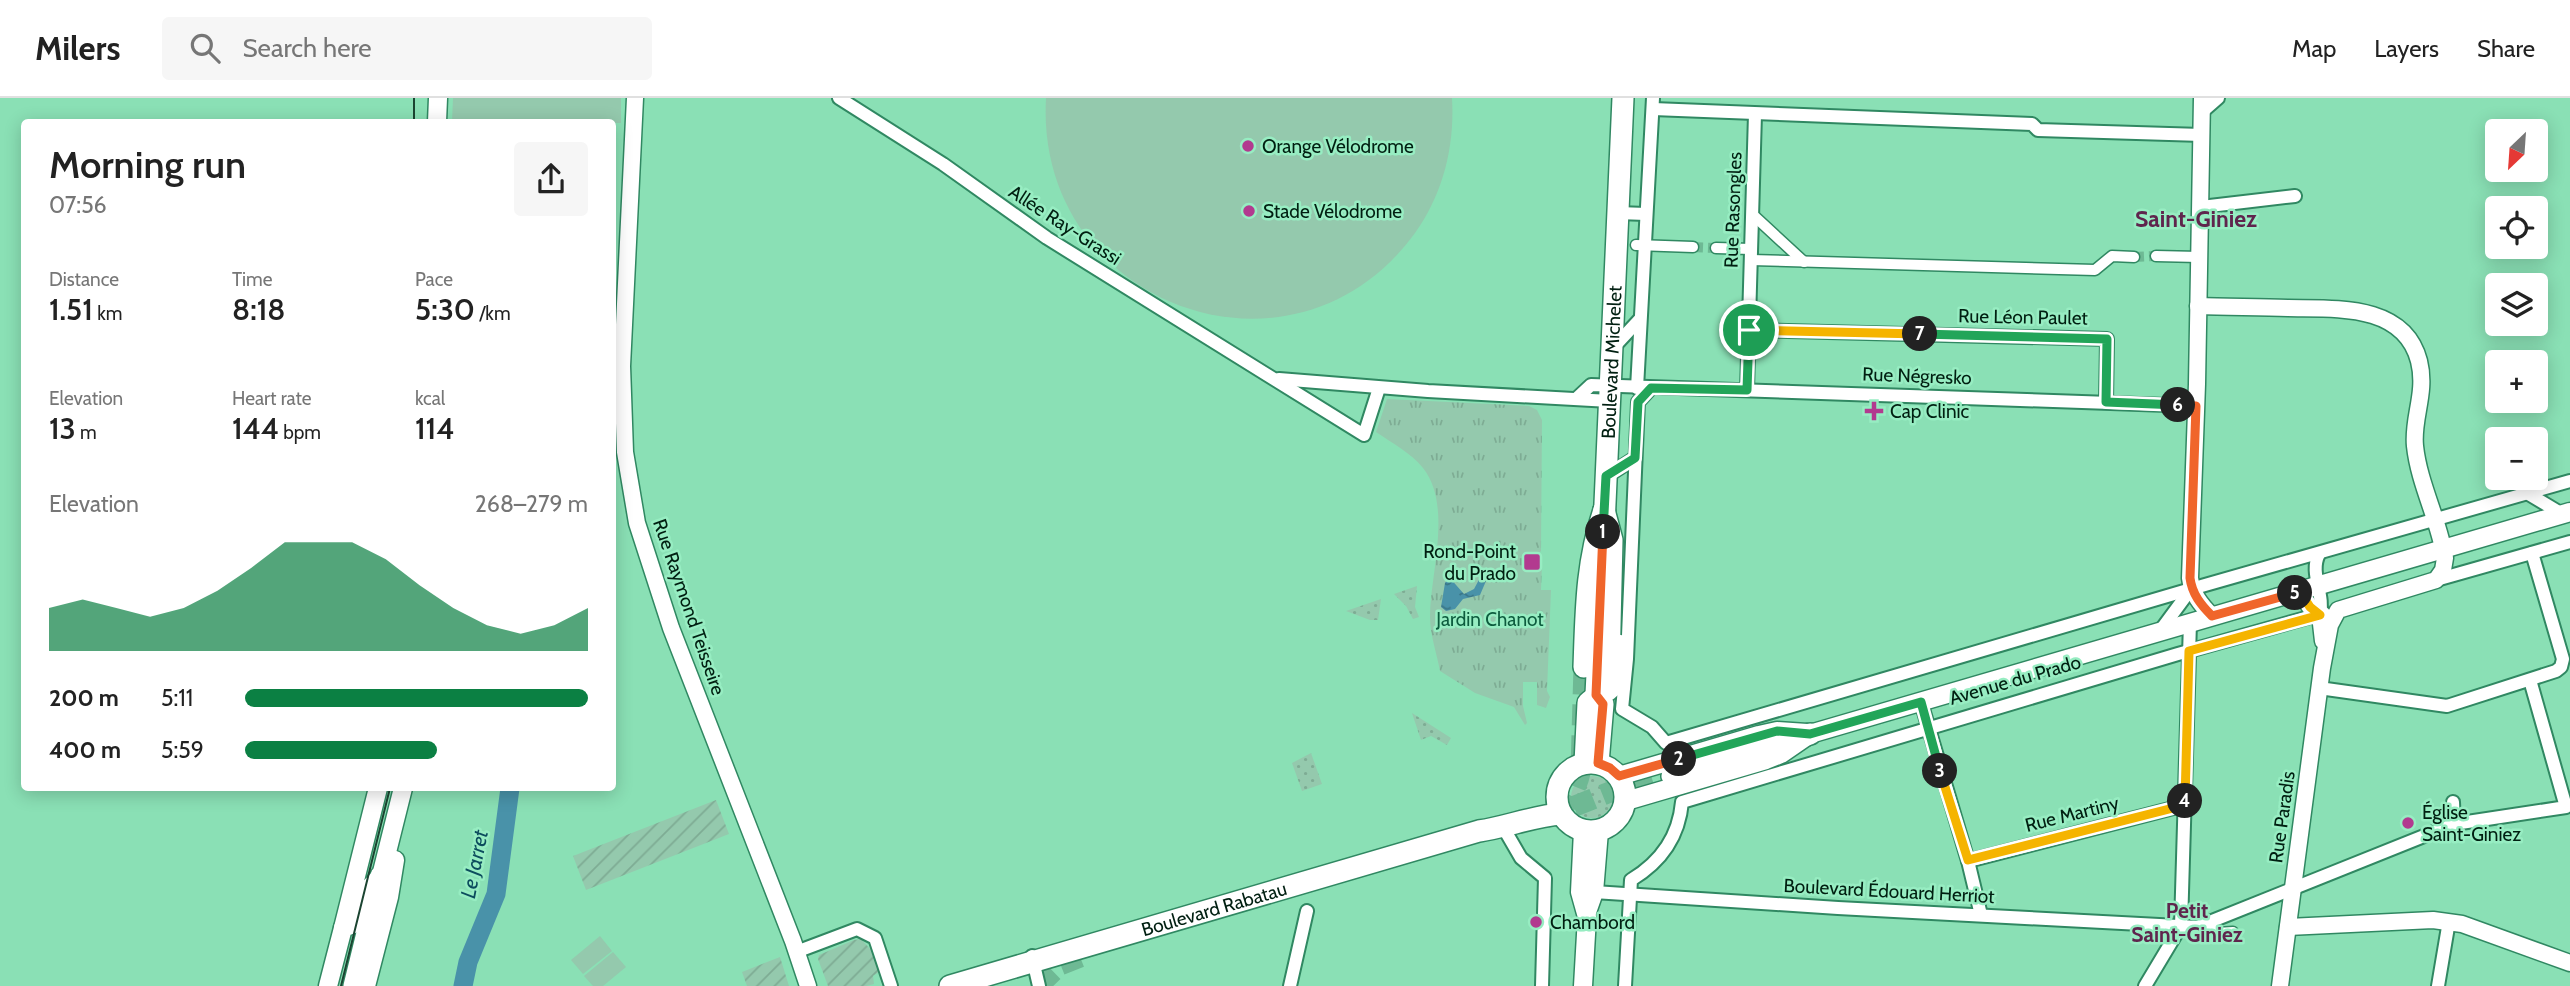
<!DOCTYPE html>
<meta charset="utf-8">
<style>
body{margin:0;font-family:Cabin,sans-serif;background:#f6f6f6;color:#222;height:100vh;display:flex;flex-direction:column;font-size:26px;white-space:nowrap}
*{box-sizing:border-box;margin:0}
p{font-size:23px;color:#767676}
.icon{flex:none;width:38px;height:38px;fill:none;stroke:currentColor;stroke-width:2;stroke-linecap:round;stroke-linejoin:round}
.map{position:relative;flex:1;overflow:hidden}
.drawer{position:absolute;left:21px;top:21px;width:595px;height:672px;display:flex;flex-direction:column;background:#fff;border-radius:7px;box-shadow:0 4px 18px #0003}
.drawer>*{flex:none}
.needle{width:46px;rotate:205deg}
.buttons{position:absolute;left:2485px;top:21px;display:grid;gap:14px}
.buttons a{display:grid;place-items:center;width:63px;height:63px;border-radius:7px;background:#fff;box-shadow:0 4px 18px #0003;font-size:35px}
.pin{position:absolute;display:grid;place-items:center;width:60px;height:60px;color:#fff;margin:-30px;border:4px solid #fff;border-radius:50%;box-shadow:0 2px 7px #0007}
.km{position:absolute;width:35px;height:35px;margin:-18px;border-radius:50%;background:#222;color:#fff;font-size:19px;line-height:35px;text-align:center}
.round{display:grid;place-items:center;flex:none;width:74px;height:74px;border-radius:7px;background:#f6f6f6}
.overview{display:flex;align-items:center;justify-content:space-between;height:119px;padding:0 28px}
h1{font-size:38px;font-weight:600;line-height:52px}
.metrics{display:grid;grid-template-columns:repeat(3,1fr);gap:10px;height:119px;padding:7px 28px}
.metrics div{display:grid;align-content:center}
.metrics b{font-size:30px;font-weight:600}
.metrics small{font-size:19px;font-weight:400}
.metrics p{font-size:19px}
.chart{height:196px;padding:14px 28px}
.chart p{display:flex;justify-content:space-between}
.chart svg{width:100%;height:126px;margin-top:7px;fill:#0b8043;opacity:.7}
ul{padding:0 28px;list-style:none;font-size:23px}
li{display:grid;grid-template-columns:112px 84px 1fr;align-items:center;height:52px}
li i{height:18px;border-radius:9px;background:#0b8043}
header{display:flex;align-items:center;gap:42px;box-sizing:border-box;height:98px;padding:0 35px;background:#fff;border-bottom:2px solid #e0e0e0}
header strong{font-size:33px}
nav{display:flex;gap:38px;margin-inline-start:auto;font-size:24px}
.search{width:490px;height:63px;background:#f6f6f6;display:flex;align-items:center;gap:18px;box-sizing:border-box;padding:0 24px;border-radius:7px;color:#767676;font-size:26px}
.map>svg:first-child{display:block}
.grass{fill:url(#grass-dots)}
.park{fill:url(#park-tufts)}
.garden{fill:url(#garden-furrows)}
.pitch{fill:#94c9ad}
.water{fill:url(#water-ripples)}
.lines{fill:none;stroke-linecap:round;stroke-linejoin:round}
.river{stroke:#4992a9;stroke-width:19}
.pedestrian-tunnel{stroke:#6eb994;stroke-width:10;stroke-dasharray:10 5;stroke-linecap:butt}
.trunk-tunnel{stroke:#6eb994;stroke-width:21;stroke-dasharray:21 10;stroke-linecap:butt}
.pedestrian-casing{stroke:#308862;stroke-width:13}
.minor-casing{stroke:#308862;stroke-width:16}
.tertiary-casing{stroke:#308862;stroke-width:19}
.secondary-casing{stroke:#308862;stroke-width:21}
.primary-casing{stroke:#308862;stroke-width:24}
.trunk-casing{stroke:#308862;stroke-width:24}
.pedestrian{stroke:#fff;stroke-width:10}
.minor{stroke:#fff;stroke-width:12}
.tertiary{stroke:#fff;stroke-width:16}
.secondary{stroke:#fff;stroke-width:18}
.primary{stroke:#fff;stroke-width:21}
.trunk{stroke:#fff;stroke-width:21}
.tram{stroke:#1b4431;stroke-width:2}
.split-1-casing{stroke:#fff;stroke-width:14}
.split-2-casing{stroke:#fff;stroke-width:14}
.split-3-casing{stroke:#fff;stroke-width:14}
.split-4-casing{stroke:#fff;stroke-width:14}
.split-5-casing{stroke:#fff;stroke-width:14}
.split-6-casing{stroke:#fff;stroke-width:14}
.split-7-casing{stroke:#fff;stroke-width:14}
.split-8-casing{stroke:#fff;stroke-width:14}
.split-1{stroke:#22a559;stroke-width:9}
.split-2{stroke:#f0652b;stroke-width:9}
.split-3{stroke:#22a559;stroke-width:9}
.split-4{stroke:#f5b400;stroke-width:9}
.split-5{stroke:#f5b400;stroke-width:9}
.split-6{stroke:#f0652b;stroke-width:9}
.split-7{stroke:#22a559;stroke-width:9}
.split-8{stroke:#f5b400;stroke-width:9}
.poi-dot{fill:#b23a8f;stroke:#97edc2;stroke-width:2.5}
.labels{text-anchor:middle;dominant-baseline:central;stroke-width:5;stroke-linejoin:round;paint-order:stroke}
.poi-label{font-size:19px;fill:#001f11;stroke:#97edc2;text-anchor:start}
.street-label{font-size:19px;fill:#001f11;stroke:#97edc2}
.park-label{font-size:19px;fill:#0d5c3e;stroke:#97edc2}
.water-label{font-size:21px;font-style:italic;fill:#0c4c5d;stroke:#97edc2}
.neighbourhood-label{font-size:21px;font-weight:bold;fill:#5f254d;stroke:#97edc2}
.quarter-label{font-size:23px;font-weight:bold;fill:#5f254d;stroke:#97edc2}
</style>
<header>
<strong>Milers</strong>
<div class="search"><svg class="icon" aria-label="search" viewBox="0 0 24 24"><circle cx="10" cy="10" r="6"/><path d="M15 15l6 6"/></svg>Search here</div>
<nav><a>Map</a><a>Layers</a><a>Share</a></nav>
</header>
<div class="map">
<svg width="2570" height="888" viewBox="0 0 2570 888">
<defs>
<pattern id="grass-dots" width="8" height="8" patternUnits="userSpaceOnUse" patternTransform="scale(1.75)"><rect width="8" height="8" fill="#94c9ad"/><path d="M2 2h.1M6 6h.1" fill="none" stroke="#7eac94" stroke-width="1.8" stroke-linecap="round"/></pattern>
<pattern id="park-tufts" width="24" height="20" patternUnits="userSpaceOnUse" patternTransform="scale(1.75)"><rect width="24" height="20" fill="#94c9ad"/><path d="M3 7l-1-3M5 7V3M7 7l1-3M15 17l-1-3M17 17v-4M19 17l1-3" fill="none" stroke="#7eac94"/></pattern>
<pattern id="garden-furrows" width="10" height="10" patternUnits="userSpaceOnUse" patternTransform="scale(1.75)"><rect width="10" height="10" fill="#94c9ad"/><path d="M-1 1l2-2M0 10L10 0M9 11l2-2" fill="none" stroke="#7eac94"/></pattern>
<pattern id="water-ripples" width="26" height="14" patternUnits="userSpaceOnUse" patternTransform="scale(1.75)"><rect width="26" height="14" fill="#4992a9"/><path d="M2 4q2-2 4 0t4 0M15 11q2-2 4 0t4 0" fill="none" stroke="#3a7788"/></pattern>
</defs>
<rect width="100%" height="100%" fill="#8ae0b5"/>
<g class="grass">
<polygon points="1417,488 1415,509 1419,519 1413,521 1406,508 1394,496"/>
<polygon points="1381,501 1378,522 1370,522 1346,513"/>
<polygon points="1412,615 1451,640 1447,647 1431,638 1421,642"/>
<polygon points="1311,655 1322,686 1302,693 1292,665"/>
<circle cx="1592" cy="699" r="21"/>
</g>
<path class="park" d="M1387,301L1529,308L1537,312L1542,322L1541,453L1534,460L1542,466L1541,492H1551L1547,593L1550,599L1546,610L1537,607V584H1523V608L1527,625L1525,627L1514,609L1475,595L1440,573C1437,556 1430,537 1430,519C1430,476 1453,408 1423,370C1411,355 1392,345 1376,334Z"/>
<g class="garden">
<polygon points="716,702 729,736 586,792 573,758"/>
<polygon points="861,841 871,852 879,874 873,878 874,886 866,888 828,888 818,861 819,857 854,842"/>
<polygon points="780,859 789,888 747,888 742,874"/>
</g>
<g class="pitch">
<polygon points="453,0 621,0 621,25 452,24"/>
<path d="M1046,0H1452C1455,48 1443,96 1415,135C1293,303 1034,206 1046,0Z"/>
<polygon points="600,838 612,853 583,876 571,862"/>
<polygon points="613,854 626,869 603,888 593,888 584,878"/>
</g>
<polygon class="water" points="1482,476 1489,476 1480,497 1463,501 1455,511 1446,513 1441,509 1445,485 1449,479 1464,496 1474,491"/>
<g class="lines">
<polyline class="river" points="463,888 468,864 496,796 510,690"/>
<g class="pedestrian-tunnel">
<polyline points="1693,149 1716,150"/>
<polyline points="2134,159 2156,158"/>
</g>
<g class="trunk-tunnel">
<path d="M1558,714C1571,703 1577,688 1581,671L1584,569"/>
<polyline points="1545,720 1610,694 1671,673"/>
<polyline points="1038,888 1060,867 1085,857"/>
</g>
<g class="pedestrian-casing">
<g id="pedestrian">
<polyline points="1752,116 1804,164"/>
<polyline points="1636,147 1693,149"/>
<polyline points="1716,150 1751,151"/>
<polyline points="2156,158 2199,159"/>
<polyline points="1751,162 2095,172 2112,158 2134,159"/>
<polyline points="2209,825 2217,835 2233,834"/>
</g>
</g>
<g class="minor-casing">
<g id="minor">
<polyline points="839,0 943,66 1047,140 1364,337 1379,290"/>
<polyline points="1653,11 2032,26 2038,32 2202,37"/>
<polyline points="2202,14 2218,0"/>
<polyline points="2201,109 2295,98"/>
<polyline points="1618,115 1646,116"/>
<polyline points="1749,232 2107,241 2106,304"/>
<polyline points="1612,251 1640,221"/>
<polyline points="1279,281 1428,293 1610,303"/>
<polyline points="1637,290 1653,0"/>
<polyline points="1651,290 1638,304 1627,561 1622,611 1652,629 1666,645 2191,491 2570,383"/>
<polyline points="1747,292 1755,16"/>
<polyline points="1576,301 1591,287 2196,308"/>
<polyline points="1607,378 1635,360"/>
<polyline points="2527,395 2562,416"/>
<path d="M2319,456C2309,475 2325,496 2320,517"/>
<polyline points="2436,482 2570,444"/>
<polyline points="2160,533 2191,491"/>
<polyline points="2319,590 2447,608 2556,573 2561,569 2563,561 2532,455"/>
<polyline points="1921,604 1968,763 1981,817"/>
<polyline points="2453,704 2454,726"/>
<polyline points="1503,729 1521,760 1545,780 1542,888"/>
<polyline points="1968,763 2185,707"/>
<polyline points="1594,794 1838,810 2197,829 2454,726 2566,709 2530,582"/>
<polyline points="796,854 857,831 875,840 891,888"/>
<polyline points="1032,858 1039,888"/>
<polyline points="1290,888 1307,813"/>
<path d="M1625,888L1631,782C1661,764 1679,738 1682,704L2178,556L2324,515"/>
<polyline points="2145,888 2181,828 2190,524"/>
<polyline points="2438,888 2449,823"/>
</g>
</g>
<g class="tertiary-casing">
<g id="tertiary">
<polyline points="635,0 622,268 625,354 637,425 671,530 793,843 808,888"/>
<path d="M2202,0L2197,286L2190,480C2192,496 2201,507 2212,518"/>
<path d="M2198,208C2228,209 2258,209 2288,210C2335,211 2404,205 2419,263C2427,295 2412,320 2415,348C2419,386 2439,422 2445,460L2443,472L2436,482L2338,512L2330,527L2322,570L2280,888"/>
<polyline points="2300,494 2310,509 2320,517 2323,543"/>
<polyline points="2288,829 2433,822 2462,826 2570,865"/>
</g>
</g>
<g class="secondary-casing">
<g id="secondary">
<polyline points="437,24 438,0"/>
<polyline points="1619,678 1759,637 1777,633 1807,635"/>
<polyline points="1626,703 1766,662 1781,656 1810,636 2570,414"/>
<polyline points="1587,814 1594,794 1599,733"/>
<polyline points="343,830 378,690"/>
<polyline points="328,888 343,830 361,823 369,790 381,778 403,690"/>
<polyline points="366,888 389,799 395,762"/>
<polyline points="1583,888 1587,819 1580,794 1583,733"/>
</g>
</g>
<g class="primary-casing">
<g id="primary">
<path id="s1" d="M1604,428L1623,0"/>
<circle cx="1591" cy="699" r="34"/>
<path d="M1585,665L1588,605C1595,598 1601,597 1608,592C1622,582 1618,562 1618,547"/>
<polyline points="1598,665 1603,606 1596,596 1601,495"/>
<path id="s2" d="M950,888L1479,733C1507,729 1533,718 1561,716"/>
</g>
</g>
<g class="trunk-casing">
<g id="trunk">
<polyline points="1604,412 1612,442 1609,570"/>
<path d="M1584,569C1586,514 1586,465 1604,412"/>
<polyline points="1672,678 1810,636"/>
<polyline points="354,888 381,778"/>
</g>
</g>
<use href="#pedestrian" class="pedestrian"/>
<use href="#minor" class="minor"/>
<use href="#tertiary" class="tertiary"/>
<use href="#secondary" class="secondary"/>
<use href="#primary" class="primary"/>
<use href="#trunk" class="trunk"/>
<g class="tram">
<polyline points="414,0 414,24"/>
<polyline points="341,888 390,690"/>
</g>
</g>
<g class="lines">
<g class="split-1-casing">
<polyline id="split-1" points="1603,434 1606,378 1635,360 1638,304 1651,290 1747,292 1749,232"/>
</g>
<g class="split-2-casing">
<polyline id="split-2" points="1603,434 1596,597 1603,606 1598,665 1610,670 1619,678 1679,661"/>
</g>
<g class="split-3-casing">
<polyline id="split-3" points="1679,661 1777,633 1810,636 1921,604 1940,673"/>
</g>
<g class="split-4-casing">
<polyline id="split-4" points="1940,673 1968,762 2185,707 2185,703"/>
</g>
<g class="split-5-casing">
<polyline id="split-5" points="2185,703 2189,553 2320,517 2310,509 2300,494 2295,495"/>
</g>
<g class="split-6-casing">
<path id="split-6" d="M2178,307L2196,308L2190,480C2192,496 2201,507 2212,518L2295,495"/>
</g>
<g class="split-7-casing">
<polyline id="split-7" points="1920,236 2107,241 2106,304 2178,307"/>
</g>
<g class="split-8-casing">
<polyline id="split-8" points="1749,232 1920,236"/>
</g>
<use href="#split-1" class="split-1"/>
<use href="#split-2" class="split-2"/>
<use href="#split-3" class="split-3"/>
<use href="#split-4" class="split-4"/>
<use href="#split-5" class="split-5"/>
<use href="#split-6" class="split-6"/>
<use href="#split-7" class="split-7"/>
<use href="#split-8" class="split-8"/>
</g>
<g class="poi-dot">
<circle cx="1248" cy="48" r="7"/>
<circle cx="1249" cy="113" r="7"/>
<path d="M1870.5 302.5h7v7h7v7h-7v7h-7v-7h-7v-7h7z"/>
<rect x="1523" y="455" width="18" height="18" rx="3.5"/>
<circle cx="2408" cy="725" r="7"/>
<circle cx="1536" cy="824" r="7"/>
</g>
<g class="labels">
<g class="poi-label">
<text x="1262" y="48">Orange Vélodrome</text>
<text x="1263" y="113">Stade Vélodrome</text>
<text x="1890" y="313">Cap Clinic</text>
<text x="1516" y="453" text-anchor="end">Rond-Point<tspan x="1516" dy="22">du Prado</tspan></text>
<text x="2422" y="714">Église<tspan x="2422" dy="22">Saint-Giniez</tspan></text>
<text x="1550" y="824">Chambord</text>
</g>
<g class="street-label">
<text transform="translate(1733 112) rotate(-88)">Rue Rasongles</text>
<text transform="translate(1065 127) rotate(33)">Allée Ray-Grassi</text>
<text transform="translate(2023 219) rotate(1)">Rue Léon Paulet</text>
<text stroke="none"><textPath href="#s1" startOffset="164">Boulevard Michelet</textPath></text>
<text transform="translate(1917 278) rotate(2)">Rue Négresko</text>
<text transform="translate(689 509) rotate(71)">Rue Raymond Teisseire</text>
<text transform="translate(2015 582) rotate(-16)">Avenue du Prado</text>
<text transform="translate(2072 716) rotate(-14)">Rue Martiny</text>
<text transform="translate(2282 719) rotate(-82)">Rue Paradis</text>
<text transform="translate(1889 793) rotate(3)">Boulevard Édouard Herriot</text>
<text stroke="none"><textPath href="#s2" startOffset="275">Boulevard Rabatau</textPath></text>
</g>
<g class="park-label">
<text x="1490" y="521">Jardin Chanot</text>
</g>
<g class="water-label">
<text transform="translate(474 766) rotate(-79)">Le Jarret</text>
</g>
<g class="neighbourhood-label">
<text x="2187" y="812">Petit<tspan x="2187" dy="24">Saint-Giniez</tspan></text>
</g>
<g class="quarter-label">
<text x="2196" y="121">Saint-Giniez</text>
</g>
</g>
</svg>
<div class="buttons">
<a><svg class="needle" viewBox="-14 -14 28 28"><path d="M0-13l5 13h-10z" fill="#e53935"/><path d="M0 13l5-13h-10z" fill="#767676"/></svg></a>
<a><svg class="icon" aria-label="locate" viewBox="0 0 24 24"><circle cx="12" cy="12" r="6"/><path d="M12 2v4M12 18v4M2 12h4M18 12h4"/></svg></a>
<a><svg class="icon" aria-label="layers" viewBox="0 0 24 24"><path d="M12 4l9 5-9 5-9-5zM3 14l9 5 9-5"/></svg></a>
<a>+</a>
<a>−</a>
</div>
<div class="pin" style="left:1749px;top:232px;background:#1e9e55"><svg class="icon" aria-label="arrive" viewBox="0 0 24 24"><path d="M6 21V4h12l-3 4 3 4H6"/></svg></div>
<b class="km" style="left:1603px;top:434px">1</b>
<b class="km" style="left:1679px;top:661px">2</b>
<b class="km" style="left:1940px;top:673px">3</b>
<b class="km" style="left:2185px;top:703px">4</b>
<b class="km" style="left:2295px;top:495px">5</b>
<b class="km" style="left:2178px;top:307px">6</b>
<b class="km" style="left:1920px;top:236px">7</b>
<section class="drawer">
<div class="overview"><div><h1>Morning run</h1><p>07:56</p></div><a class="round"><svg class="icon" aria-label="share" viewBox="0 0 24 24"><path d="M12 15V3M7 8l5-5 5 5M5 13v7h14v-7"/></svg></a></div>
<div class="metrics">
<div><p>Distance</p><b>1.51<small> km</small></b></div>
<div><p>Time</p><b>8:18</b></div>
<div><p>Pace</p><b>5:30<small> /km</small></b></div>
</div>
<div class="metrics">
<div><p>Elevation</p><b>13<small> m</small></b></div>
<div><p>Heart rate</p><b>144<small> bpm</small></b></div>
<div><p>kcal</p><b>114</b></div>
</div>
<div class="chart"><p><span>Elevation</span>268–279 m</p>
<svg viewBox="0 0 160 44" preserveAspectRatio="none"><path d="M0 44V29L10 26L20 29L30 32L40 29L50 23L60 15L70 6L80 6L90 6L100 12L110 21L120 29L130 35L140 38L150 35L160 29V44z"/></svg>
</div>
<ul>
<li><b>200 m</b>5:11<i style="width:100%"></i></li>
<li><b>400 m</b>5:59<i style="width:56%"></i></li>
</ul>
</section>
</div>
